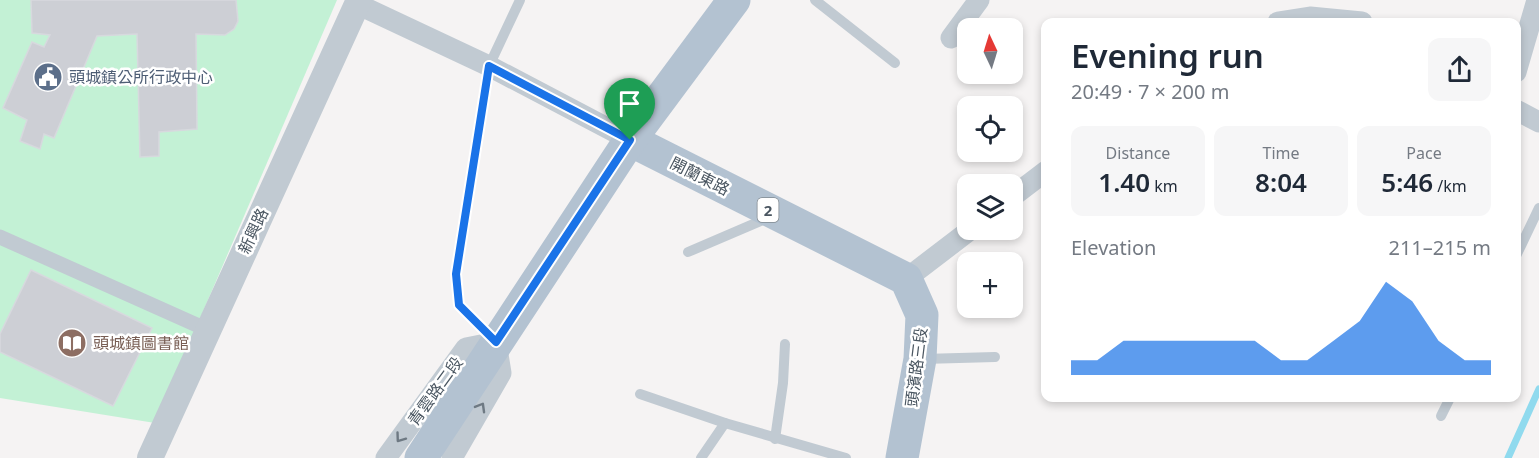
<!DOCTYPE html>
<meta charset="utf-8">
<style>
body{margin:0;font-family:"Noto Sans","Noto Sans TC",sans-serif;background:#f6f6f7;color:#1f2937;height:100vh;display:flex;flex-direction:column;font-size:22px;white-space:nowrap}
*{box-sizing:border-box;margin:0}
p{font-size:20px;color:#747a83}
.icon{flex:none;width:33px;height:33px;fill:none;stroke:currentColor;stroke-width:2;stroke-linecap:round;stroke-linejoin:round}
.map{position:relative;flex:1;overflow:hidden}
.sheet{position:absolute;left:1041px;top:18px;width:480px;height:384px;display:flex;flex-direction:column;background:#fff;border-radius:12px;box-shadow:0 3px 9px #0003}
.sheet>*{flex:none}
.needle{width:39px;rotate:356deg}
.controls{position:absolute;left:957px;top:18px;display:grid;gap:12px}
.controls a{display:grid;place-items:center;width:66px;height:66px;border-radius:12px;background:#fff;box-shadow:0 3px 9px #0003;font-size:30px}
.pin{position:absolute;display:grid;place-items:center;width:51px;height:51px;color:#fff;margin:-62px -26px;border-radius:50% 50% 50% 0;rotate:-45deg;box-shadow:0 0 6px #0007}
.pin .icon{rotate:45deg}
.round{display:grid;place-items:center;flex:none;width:63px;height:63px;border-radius:12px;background:#f6f6f7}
.summary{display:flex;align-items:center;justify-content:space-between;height:102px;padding:0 30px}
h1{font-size:33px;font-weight:600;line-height:45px}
.stats{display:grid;grid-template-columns:repeat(3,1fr);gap:9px;height:102px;padding:6px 30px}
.stats div{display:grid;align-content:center;border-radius:12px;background:#f6f6f7;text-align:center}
.stats b{font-size:26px;font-weight:600}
.stats small{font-size:16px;font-weight:400}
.stats p{font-size:16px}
.chart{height:168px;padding:12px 30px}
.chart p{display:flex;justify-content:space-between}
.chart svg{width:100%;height:108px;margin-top:6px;fill:#1a73e8;opacity:.7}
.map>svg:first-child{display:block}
.green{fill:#c3f1d5}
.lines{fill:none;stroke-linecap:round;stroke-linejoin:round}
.stream{stroke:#90daee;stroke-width:7}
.building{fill:#cdcfd5;stroke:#d7d9de;stroke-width:1.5}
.service{stroke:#c1cad2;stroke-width:10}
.pedestrian{stroke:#c1cad2;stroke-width:15}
.minor{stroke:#c1cad2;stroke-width:21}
.tertiary{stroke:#c1cad2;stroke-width:26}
.primary{stroke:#b3c2d1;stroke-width:33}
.oneway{stroke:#6e7983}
.route-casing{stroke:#fff;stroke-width:12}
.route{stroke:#1a73e8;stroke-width:8}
.labels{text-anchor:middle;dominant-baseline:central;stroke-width:5;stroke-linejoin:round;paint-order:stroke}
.shield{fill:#fff;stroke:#808990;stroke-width:1.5}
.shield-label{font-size:15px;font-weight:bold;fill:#4a5661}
.service-label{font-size:16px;fill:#4e5e75;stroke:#fff;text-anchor:start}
.street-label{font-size:16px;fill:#4a5661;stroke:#fff}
.education-label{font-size:16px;fill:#785e54;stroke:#fff;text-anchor:start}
</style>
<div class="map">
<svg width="1539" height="458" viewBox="0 0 1539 458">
<rect width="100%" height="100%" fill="#f5f3f3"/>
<polygon class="green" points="0,0 337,0 155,423 0,398"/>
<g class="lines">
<polyline class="stream" points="1508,458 1539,389"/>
</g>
<g class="building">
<polygon points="31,0 236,0 238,21 234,29 225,35 196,34 197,129 159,132 159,156 140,157 137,34 97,36 54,138 44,134 40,149 20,141 27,120 3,108 32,42 44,47 50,35 32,33"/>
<polygon points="31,270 152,328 113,406 0,352 0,334"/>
</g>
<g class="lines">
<g class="service">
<polyline points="815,0 895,63"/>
<polyline points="688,252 770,217"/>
<polyline points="1516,256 1539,208"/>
<polyline points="493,339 459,305 456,274 489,66 520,0"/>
<polyline points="923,359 995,357"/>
<polyline points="640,394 725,423 846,458"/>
<polyline points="1441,416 1450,398"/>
<polyline points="775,439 783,383 785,344"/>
<polyline points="701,458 725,423"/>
</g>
<polyline class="pedestrian" points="0,237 208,330"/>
<g class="minor">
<polyline points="357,4 489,66 630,140"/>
<polyline points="1278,22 1310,17 1362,22"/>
<polyline points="951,38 979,0"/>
<polyline points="1516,72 1537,0"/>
<polyline points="1516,110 1539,122"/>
<polyline points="1012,197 1046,171"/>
<polyline points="906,279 970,230"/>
<polyline points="386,458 466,348 496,342 501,373 452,458"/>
</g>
<polyline class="tertiary" points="150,458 359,0"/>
<g class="primary">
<polyline points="630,140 906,279 922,315 920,359 902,458"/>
<polyline points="421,458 630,140 734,0"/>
</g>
</g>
<defs><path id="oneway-chevron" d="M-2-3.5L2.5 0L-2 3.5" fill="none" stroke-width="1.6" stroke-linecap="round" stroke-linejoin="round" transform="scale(1.5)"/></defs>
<g class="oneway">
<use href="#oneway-chevron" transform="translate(481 407) rotate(-60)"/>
<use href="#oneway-chevron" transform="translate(400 438) rotate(126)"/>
</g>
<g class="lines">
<g class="route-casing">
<polygon id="route" points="489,66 630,140 496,342 459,305 456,274"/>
</g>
<use href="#route" class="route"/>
</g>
<defs>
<g id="civic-disc" transform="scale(1.5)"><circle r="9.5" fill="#5c6f8a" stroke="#fff"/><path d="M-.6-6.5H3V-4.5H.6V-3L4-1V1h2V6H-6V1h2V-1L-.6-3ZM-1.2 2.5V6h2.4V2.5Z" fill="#fff"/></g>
<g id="library-disc" transform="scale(1.5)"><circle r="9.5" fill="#8d6e63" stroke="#fff"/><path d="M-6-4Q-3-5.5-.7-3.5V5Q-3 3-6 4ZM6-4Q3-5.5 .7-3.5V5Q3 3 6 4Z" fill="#fff"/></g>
</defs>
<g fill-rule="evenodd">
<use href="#civic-disc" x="48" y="77"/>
<use href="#library-disc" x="72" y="343"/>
</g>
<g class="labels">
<rect class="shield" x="757.5" y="198" width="21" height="24" rx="4.5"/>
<g class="shield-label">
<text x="768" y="210">2</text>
</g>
<g class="service-label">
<text x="69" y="77">頭城鎮公所行政中心</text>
</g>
<g class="street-label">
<text transform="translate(700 176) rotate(27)">開蘭東路</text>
<text transform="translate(253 231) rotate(-65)">新興路</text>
<text transform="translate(916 367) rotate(-83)">頭濱路三段</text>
<text transform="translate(435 391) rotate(-54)">青雲路二段</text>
</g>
<g class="education-label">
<text x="93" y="343">頭城鎮圖書館</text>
</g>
</g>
</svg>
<div class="controls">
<a><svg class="needle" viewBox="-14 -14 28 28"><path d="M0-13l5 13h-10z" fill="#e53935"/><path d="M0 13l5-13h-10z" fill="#747a83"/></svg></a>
<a><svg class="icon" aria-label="locate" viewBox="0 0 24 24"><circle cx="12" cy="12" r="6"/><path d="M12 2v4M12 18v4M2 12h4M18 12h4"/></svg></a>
<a><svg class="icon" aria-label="layers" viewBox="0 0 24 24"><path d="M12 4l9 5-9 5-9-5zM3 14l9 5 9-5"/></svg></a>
<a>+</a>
</div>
<div class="pin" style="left:630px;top:140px;background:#1e9e55"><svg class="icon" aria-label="arrive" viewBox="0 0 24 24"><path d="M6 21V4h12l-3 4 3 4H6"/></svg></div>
<section class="sheet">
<div class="summary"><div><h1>Evening run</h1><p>20:49 · 7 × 200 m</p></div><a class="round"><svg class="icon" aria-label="share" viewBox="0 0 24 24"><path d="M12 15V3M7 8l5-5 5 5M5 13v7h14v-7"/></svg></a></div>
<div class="stats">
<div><p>Distance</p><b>1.40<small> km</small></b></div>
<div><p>Time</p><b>8:04</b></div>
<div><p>Pace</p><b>5:46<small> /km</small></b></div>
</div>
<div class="chart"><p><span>Elevation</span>211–215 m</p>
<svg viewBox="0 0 160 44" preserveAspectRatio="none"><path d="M0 44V38L10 38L20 30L30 30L40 30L50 30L60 30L70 30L80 38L90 38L100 30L110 22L120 6L130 14L140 30L150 38L160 38V44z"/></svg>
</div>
</section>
</div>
